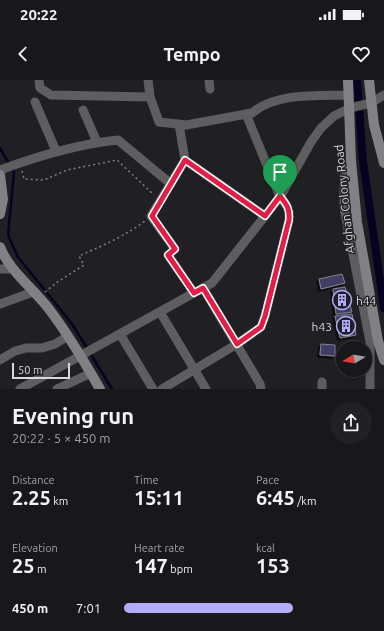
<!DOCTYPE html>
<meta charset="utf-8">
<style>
body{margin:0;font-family:Ubuntu,sans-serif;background:#212124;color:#f1f3f6;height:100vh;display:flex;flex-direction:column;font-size:15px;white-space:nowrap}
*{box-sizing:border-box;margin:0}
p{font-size:13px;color:#9fa0a3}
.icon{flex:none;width:22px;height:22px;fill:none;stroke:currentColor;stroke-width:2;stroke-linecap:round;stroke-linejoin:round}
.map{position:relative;height:309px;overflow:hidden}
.details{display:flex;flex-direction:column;background:#18181b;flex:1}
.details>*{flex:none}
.needle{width:26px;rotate:259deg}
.fabs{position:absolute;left:336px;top:261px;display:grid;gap:8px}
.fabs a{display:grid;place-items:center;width:36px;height:36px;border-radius:50%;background:#18181b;box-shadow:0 4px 16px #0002,0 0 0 1px #36373a;font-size:20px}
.scale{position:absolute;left:12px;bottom:10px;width:58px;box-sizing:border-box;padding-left:4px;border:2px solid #d8d8db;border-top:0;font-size:11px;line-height:14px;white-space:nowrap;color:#d8d8db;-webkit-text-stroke:3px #202024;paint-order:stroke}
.pin{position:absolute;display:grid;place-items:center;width:34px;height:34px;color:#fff;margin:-41px -17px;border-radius:50% 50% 50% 0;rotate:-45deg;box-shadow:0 0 4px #0007}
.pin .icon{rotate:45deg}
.round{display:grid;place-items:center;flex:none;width:42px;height:42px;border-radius:21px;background:#212124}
.overview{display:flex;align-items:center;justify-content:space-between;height:68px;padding:0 12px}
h1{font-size:22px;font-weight:600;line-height:30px}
.metrics{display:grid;grid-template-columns:repeat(3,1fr);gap:6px;height:68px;padding:4px 12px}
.metrics div{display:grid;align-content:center}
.metrics b{font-size:20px;font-weight:600}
.metrics small{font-size:11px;font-weight:400}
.metrics p{font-size:11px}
ul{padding:0 12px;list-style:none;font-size:13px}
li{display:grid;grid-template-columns:64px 48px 1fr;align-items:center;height:30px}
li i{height:10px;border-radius:5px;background:#b2adf9}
.status{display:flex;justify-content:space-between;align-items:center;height:28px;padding:0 20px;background:#18181b;direction:ltr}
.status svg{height:11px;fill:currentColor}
header{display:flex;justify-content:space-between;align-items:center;height:52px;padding:0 12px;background:#18181b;font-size:18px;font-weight:600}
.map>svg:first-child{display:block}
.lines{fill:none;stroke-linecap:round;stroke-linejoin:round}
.stream{stroke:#080121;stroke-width:2.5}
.canal{stroke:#080121;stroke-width:8}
.building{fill:#403c66;stroke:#84848a;filter:url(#shadow)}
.path{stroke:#808083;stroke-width:1.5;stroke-dasharray:2 3;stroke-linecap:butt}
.street{stroke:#5e5e60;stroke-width:9}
.secondary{stroke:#818185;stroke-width:10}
.route-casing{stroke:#fff;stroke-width:8}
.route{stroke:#e11d48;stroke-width:5}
.labels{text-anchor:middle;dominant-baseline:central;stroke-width:3;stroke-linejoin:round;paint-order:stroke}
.street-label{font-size:12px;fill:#d8d8db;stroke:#202024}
.poi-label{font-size:12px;fill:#d8d8db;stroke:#202024;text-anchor:start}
</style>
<div class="status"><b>20:22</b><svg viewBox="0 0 49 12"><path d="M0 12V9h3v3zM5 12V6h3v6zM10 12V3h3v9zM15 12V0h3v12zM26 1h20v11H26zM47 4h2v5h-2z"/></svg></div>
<header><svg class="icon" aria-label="back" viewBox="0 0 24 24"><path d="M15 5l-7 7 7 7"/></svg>Tempo<svg class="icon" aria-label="heart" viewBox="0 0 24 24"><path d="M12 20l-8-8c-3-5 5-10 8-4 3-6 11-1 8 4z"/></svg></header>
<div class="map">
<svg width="384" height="309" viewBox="0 0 384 309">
<defs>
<filter id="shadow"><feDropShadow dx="-2.5" dy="2.5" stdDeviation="0" flood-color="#0009"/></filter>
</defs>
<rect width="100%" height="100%" fill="#202024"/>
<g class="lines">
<g class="stream">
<polyline points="0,68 14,92 8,155 18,177 72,244 87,268"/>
<polyline points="90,273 112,309"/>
</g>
<polyline class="canal" points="357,0 363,81 384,228"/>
</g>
<g class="building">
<polygon points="342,194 345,203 321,209 319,199"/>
<polygon points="345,207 352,232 336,234 333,209"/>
<polygon points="352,234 356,255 340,258 335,236"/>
<polygon points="321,264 335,265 335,276 320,275"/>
<polygon points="358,265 359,268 343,268 343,283 342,267"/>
</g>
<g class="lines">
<g class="path">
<polyline points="22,91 24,99 44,100 67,90 117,80 154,115"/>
<path d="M45,212L56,203L84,185L79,176C102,166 125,156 145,141"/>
</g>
<g class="street">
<polyline points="39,0 40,8 51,15 150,17"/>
<path d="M148,0L150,17L159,42L186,45L252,33C276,12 319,16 349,15"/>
<polyline points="209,0 210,9"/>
<polyline points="35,22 56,71"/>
<polyline points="83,30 97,62"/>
<polyline points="179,44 185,80 265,136"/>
<polyline points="185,80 151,136 175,169 168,175 194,213"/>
<polyline points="351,81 344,99 344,128 370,262 370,309"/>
<path d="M0,90C38,76 77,64 118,60L171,104"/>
<polyline points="0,189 13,189"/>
<polyline points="203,208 260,304 261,309"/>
<polyline points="0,224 33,212"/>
<polyline points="160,232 206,309"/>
<polyline points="120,254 153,309"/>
<polyline points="0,280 15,271 26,268 42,268 55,264 68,256"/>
<polyline points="322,302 322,309"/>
<polyline points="20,309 212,203 280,117 311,62 321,48 334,36 342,32 354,27 371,23 384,15"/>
<polyline points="57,309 91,293"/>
<path d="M162,309L237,264L261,247L265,236L289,140C290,129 287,125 280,117L246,34"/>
</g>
<g class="secondary">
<polyline points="348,0 351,81 357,142 378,261 384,280"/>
<polyline points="369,0 374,45 384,83"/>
<polyline points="0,95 3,119 0,134"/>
<path d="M0,167C10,192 33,208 49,229C68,254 84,281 100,309"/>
</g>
</g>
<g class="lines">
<g class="route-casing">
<path id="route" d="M185,80L265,136L280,116C287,125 290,129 289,140L265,236L261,247L237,264L203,208L194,213L168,175L175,169L152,136Z"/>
</g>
<use href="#route" class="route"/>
</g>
<defs>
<g id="building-ring" transform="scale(1)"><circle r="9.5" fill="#202024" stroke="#b2adf9" stroke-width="1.5"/><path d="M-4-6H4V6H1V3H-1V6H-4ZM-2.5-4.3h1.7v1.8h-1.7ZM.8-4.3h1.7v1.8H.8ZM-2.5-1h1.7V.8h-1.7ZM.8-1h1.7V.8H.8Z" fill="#b2adf9"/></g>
</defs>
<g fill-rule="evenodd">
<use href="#building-ring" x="342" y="220"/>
<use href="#building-ring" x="346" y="246"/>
</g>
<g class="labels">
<g class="street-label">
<text transform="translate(344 119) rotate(-96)">Afghan Colony Road</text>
</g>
<g class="poi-label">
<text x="356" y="220">h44</text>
<text x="332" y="246" text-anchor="end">h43</text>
</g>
</g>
</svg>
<div class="fabs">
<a><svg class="needle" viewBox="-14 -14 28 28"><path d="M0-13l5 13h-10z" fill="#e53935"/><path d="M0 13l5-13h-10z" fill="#9fa0a3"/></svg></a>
</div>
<div class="scale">50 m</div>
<div class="pin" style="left:280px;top:116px;background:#1e9e55"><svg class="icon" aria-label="arrive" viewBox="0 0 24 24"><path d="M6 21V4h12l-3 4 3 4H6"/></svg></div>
</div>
<section class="details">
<div class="overview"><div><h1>Evening run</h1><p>20:22 · 5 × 450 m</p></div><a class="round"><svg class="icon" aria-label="share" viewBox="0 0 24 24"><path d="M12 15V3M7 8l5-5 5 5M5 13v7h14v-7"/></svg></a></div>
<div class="metrics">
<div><p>Distance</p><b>2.25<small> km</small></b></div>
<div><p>Time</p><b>15:11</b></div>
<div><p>Pace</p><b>6:45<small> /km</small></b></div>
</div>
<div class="metrics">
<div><p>Elevation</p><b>25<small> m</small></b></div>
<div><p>Heart rate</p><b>147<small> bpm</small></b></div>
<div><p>kcal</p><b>153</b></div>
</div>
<ul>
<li><b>450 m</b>7:01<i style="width:68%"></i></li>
</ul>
</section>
